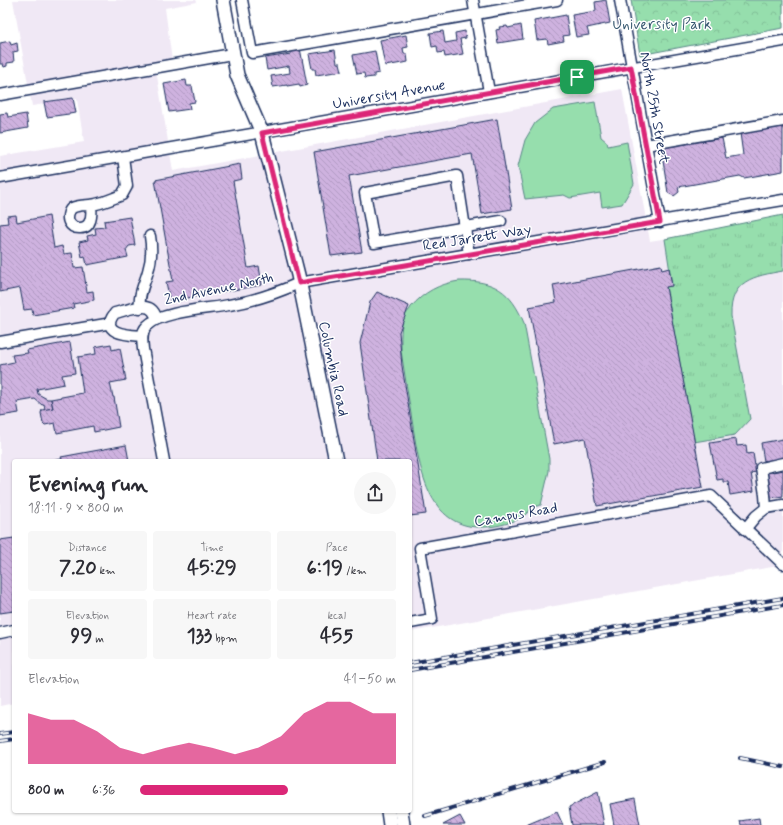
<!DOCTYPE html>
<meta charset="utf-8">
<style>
body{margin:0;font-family:Mynerve,sans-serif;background:#f7f7f7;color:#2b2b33;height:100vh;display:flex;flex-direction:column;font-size:15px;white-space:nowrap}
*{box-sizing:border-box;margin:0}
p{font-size:13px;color:#7c7c81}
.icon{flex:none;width:22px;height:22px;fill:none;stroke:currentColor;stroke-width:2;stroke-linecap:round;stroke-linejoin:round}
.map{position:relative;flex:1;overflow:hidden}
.sheet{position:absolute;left:12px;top:459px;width:400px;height:354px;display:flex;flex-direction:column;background:#fff;border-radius:4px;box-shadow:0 1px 3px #0004}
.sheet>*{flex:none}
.pin{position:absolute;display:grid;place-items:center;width:34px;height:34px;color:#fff;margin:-17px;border-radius:8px;box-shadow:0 2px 6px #0006}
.round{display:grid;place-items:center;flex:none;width:42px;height:42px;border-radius:21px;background:#f7f7f7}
.head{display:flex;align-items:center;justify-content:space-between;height:68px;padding:0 16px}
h1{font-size:22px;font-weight:700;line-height:30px}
.metrics{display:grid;grid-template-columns:repeat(3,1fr);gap:6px;height:68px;padding:4px 16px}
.metrics div{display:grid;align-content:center;border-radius:4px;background:#f7f7f7;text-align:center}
.metrics b{font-size:20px;font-weight:700}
.metrics small{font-size:11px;font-weight:400}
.metrics p{font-size:11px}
.chart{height:112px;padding:8px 16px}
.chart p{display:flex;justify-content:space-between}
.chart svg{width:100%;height:72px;margin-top:4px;fill:#db2777;opacity:.7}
ul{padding:0 16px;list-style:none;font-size:13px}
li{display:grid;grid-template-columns:64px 48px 1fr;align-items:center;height:30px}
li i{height:10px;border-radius:5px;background:#db2777}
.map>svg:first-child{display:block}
.built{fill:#f0e8f5}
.grass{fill:url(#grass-tufts);stroke:#588686}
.park{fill:url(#park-crowns);stroke:#588686}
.pitch{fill:#96dead;stroke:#588686}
.building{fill:url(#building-back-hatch);stroke:#1b2f5e}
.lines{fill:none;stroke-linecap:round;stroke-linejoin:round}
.minor-casing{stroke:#1b2f5e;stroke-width:13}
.major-casing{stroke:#1b2f5e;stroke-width:16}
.minor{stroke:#fff;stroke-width:10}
.major{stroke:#fff;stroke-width:13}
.rail-casing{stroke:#1b2f5e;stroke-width:4}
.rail{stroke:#fff;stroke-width:2.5;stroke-dasharray:8;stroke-linecap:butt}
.route-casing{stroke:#fff;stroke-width:8}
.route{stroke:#db2777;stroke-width:5}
.labels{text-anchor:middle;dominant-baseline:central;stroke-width:3;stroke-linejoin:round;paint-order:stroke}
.park-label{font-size:15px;fill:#3a5b72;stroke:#fff}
.street-label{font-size:15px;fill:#1b2f5e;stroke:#fff}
</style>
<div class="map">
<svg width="783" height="825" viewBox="0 0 783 825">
<defs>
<pattern id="grass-tufts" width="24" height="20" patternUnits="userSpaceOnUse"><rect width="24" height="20" fill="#96dead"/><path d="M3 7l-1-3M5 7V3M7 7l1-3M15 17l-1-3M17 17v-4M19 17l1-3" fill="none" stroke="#81bf97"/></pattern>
<pattern id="park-crowns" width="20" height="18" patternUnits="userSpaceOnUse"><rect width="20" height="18" fill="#96dead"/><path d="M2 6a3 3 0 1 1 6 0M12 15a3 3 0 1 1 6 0" fill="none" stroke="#81bf97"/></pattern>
<pattern id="building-back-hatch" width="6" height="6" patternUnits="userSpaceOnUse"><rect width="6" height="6" fill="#ceb2df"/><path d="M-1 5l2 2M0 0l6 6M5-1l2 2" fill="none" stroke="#b099c2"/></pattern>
</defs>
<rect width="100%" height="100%" fill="#fff"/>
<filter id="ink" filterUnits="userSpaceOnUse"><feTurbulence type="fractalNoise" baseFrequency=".025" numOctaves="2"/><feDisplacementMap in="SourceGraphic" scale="8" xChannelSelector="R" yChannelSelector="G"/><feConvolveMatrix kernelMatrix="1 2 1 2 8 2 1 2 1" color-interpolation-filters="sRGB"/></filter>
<g filter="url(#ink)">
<polygon class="built" points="13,0 196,0 197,2 165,8 172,61 155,64 173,171 622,89 650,241 783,219 783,565 410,632 410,461 14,461 14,703 0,706 0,156 84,142 77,99 32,106"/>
<path class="grass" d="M783,215V271C754,276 730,280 731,316L750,419L735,435L694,442L666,287L672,285L665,239Z"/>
<polygon class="park" points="631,0 783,0 783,28 640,55"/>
<g class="pitch">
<polygon points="595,102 601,137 607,142 608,146 627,142 634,184 622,204 602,207 600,193 570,198 564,195 525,199 518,166 525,140 535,123 553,109"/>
<path d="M459,281C494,280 511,291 524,323L549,459V471L541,505C529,508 532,509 524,516C516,522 496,527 486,527C426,531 419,464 412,420C408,397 405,374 401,351C401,340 400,325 405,315C407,312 410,310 411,307C424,292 439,284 459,281Z"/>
</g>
<g class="building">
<polygon points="606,0 610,23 587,28 589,35 576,37 572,15 596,11 595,2"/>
<polygon points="566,15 569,35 563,36 564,41 548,44 547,39 537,40 534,21"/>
<polygon points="521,25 523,39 498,43 496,30 500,29 499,27 507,26 508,28"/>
<polygon points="443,31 445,43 456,41 455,33 465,31 466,38 460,39 463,54 445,57 444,52 438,53 437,46 432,47 430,33"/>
<polygon points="406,35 408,47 403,48 404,54 407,54 408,62 385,66 380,40"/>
<polygon points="10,41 11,45 17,43 18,51 13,52 14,62 7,63 7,66 4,67 3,64 0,64 0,43"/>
<polygon points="300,48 307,85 300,87 299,84 287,86 287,85 273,87 271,76 290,73 289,66 267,70 265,58 291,54 290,50"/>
<polygon points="335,50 337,63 340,63 342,71 316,75 315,69 312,69 309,54"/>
<polygon points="375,51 379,73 374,74 374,77 365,78 364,73 357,74 353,55"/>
<polygon points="186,80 187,86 192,86 195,102 189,103 190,109 169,112 164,84"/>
<polygon points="73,98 76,113 47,117 44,102"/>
<polygon points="7,113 8,117 26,114 28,128 0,133 0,114"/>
<polygon points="497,119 512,209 482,214 472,154 349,176 362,252 331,256 314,152"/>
<polygon points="783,126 783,171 744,178 740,176 678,187 679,192 674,196 668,193 661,148 722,138 726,158 743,155 740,133"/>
<polygon points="240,164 242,179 233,181 248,268 259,266 262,285 170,301 166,282 173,281 155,180"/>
<polygon points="16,215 17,222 49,216 54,248 62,246 64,254 72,253 74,268 83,267 87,292 93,291 94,300 73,304 74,308 33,315 32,309 24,310 20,288 0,292 0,224 8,223 7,216"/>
<polygon points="130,217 135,245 129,246 126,250 128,257 87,265 85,256 82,257 79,242 88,240 87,236 96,234 95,228 105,227 104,221"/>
<polygon points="661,265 662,270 669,268 672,286 666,287 703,487 597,506 585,438 554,444 529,307 556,302 553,285"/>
<polygon points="377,292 409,306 399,332 402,366 426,514 410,516 410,461 377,461 360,343 370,302"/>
<polygon points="70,342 75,373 62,375 64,384 37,389 38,394 47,399 51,399 53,408 45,410 44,404 42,405 35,399 17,402 19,413 0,416 0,365 14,362 12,355 28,353 27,350"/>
<polygon points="111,344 112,350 120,348 126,380 110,383 113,397 114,397 119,427 94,432 93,426 57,433 55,423 45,425 43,423 41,413 42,410 53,408 51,399 83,393 78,357 96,354 95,347"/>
<polygon points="736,439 737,446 746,445 747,454 753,453 756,472 751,473 754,491 730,495 728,482 723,482 723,479 717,480 710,443"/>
<polygon points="783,439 783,458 764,461 761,443"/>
<polygon points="126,445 129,461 51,461 62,459 61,457"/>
<polygon points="783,470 783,496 771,498 767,473"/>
<polygon points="14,538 14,611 0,613 0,540"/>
<polygon points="598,792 604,825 572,825 569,807"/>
<polygon points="635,799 640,825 614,825 610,804"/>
<polygon points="557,812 563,825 526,825"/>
<polygon points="460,816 465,825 443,825"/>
<polygon points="759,818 760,825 741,825 740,821"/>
</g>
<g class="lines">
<g class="minor-casing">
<g id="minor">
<polyline points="242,0 252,53 557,0"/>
<polyline points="473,0 489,92"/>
<polyline points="620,0 660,222"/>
<polyline points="0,95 232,54"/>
<polyline points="646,145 783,121"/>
<polyline points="0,178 783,41"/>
<path d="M91,205C92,214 92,229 79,228C75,228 71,226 69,222C67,218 68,211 72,208C79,204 89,206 96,204C105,202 114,198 122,195L127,186L123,157"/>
<polyline points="469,254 457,176 365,193 374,243 501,221"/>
<path d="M140,308C138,294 145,283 148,271C152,259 152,248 150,236"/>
<path d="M142,336C129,335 98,334 115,313C124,311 140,304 149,308C154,310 155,315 157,318"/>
<polyline points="0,342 106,324"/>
<path d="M164,461L143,349C142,341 141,332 147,326C161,311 209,309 229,305C253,301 277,293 299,283L783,200"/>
<polyline points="766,508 765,495 761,468 783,463"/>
<polyline points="745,529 756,516 766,508 783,505"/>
<polyline points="410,623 432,619 420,548 711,496 783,564"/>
<polyline points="0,633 14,630"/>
</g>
</g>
<g class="major-casing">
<g id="major">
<polyline points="223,0 237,75 262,133 298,275 336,461"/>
<polyline points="388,811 390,825"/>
<polyline points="401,811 403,825"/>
</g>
</g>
<use href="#minor" class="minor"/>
<use href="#major" class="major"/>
<g class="rail-casing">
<g id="rail">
<polyline points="410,663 783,598"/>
<polyline points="410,670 783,605"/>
<polyline points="0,734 14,732"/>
<polyline points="0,741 14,739"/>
<polyline points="740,758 783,767"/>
<polyline points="425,816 605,762"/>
</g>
</g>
<use href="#rail" class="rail"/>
</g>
</g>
<g class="lines" filter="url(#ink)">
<g class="route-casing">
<polygon id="route" points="631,67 660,222 299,283 262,133"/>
</g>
<use href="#route" class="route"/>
</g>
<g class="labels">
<g class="park-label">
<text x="662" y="25">University Park</text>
</g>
<g class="street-label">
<text transform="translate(389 95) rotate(-10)">University Avenue</text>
<text transform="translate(654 108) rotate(80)">North 25th Street</text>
<text transform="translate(477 238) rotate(-9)">Red Jarrett Way</text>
<text transform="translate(219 289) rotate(-12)">2nd Avenue North</text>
<text transform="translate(333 369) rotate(78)">Columbia Road</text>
<text transform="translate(516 515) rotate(-10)">Campus Road</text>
</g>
</g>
</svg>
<div class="pin" style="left:577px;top:77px;background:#1e9e55"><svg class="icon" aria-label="arrive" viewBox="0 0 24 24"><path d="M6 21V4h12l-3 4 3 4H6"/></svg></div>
<section class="sheet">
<div class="head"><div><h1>Evening run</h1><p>18:11 · 9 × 800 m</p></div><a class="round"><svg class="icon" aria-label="share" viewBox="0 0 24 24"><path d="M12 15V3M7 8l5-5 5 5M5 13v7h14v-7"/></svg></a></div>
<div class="metrics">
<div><p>Distance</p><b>7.20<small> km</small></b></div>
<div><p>Time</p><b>45:29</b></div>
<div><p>Pace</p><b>6:19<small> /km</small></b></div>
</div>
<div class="metrics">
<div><p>Elevation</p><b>99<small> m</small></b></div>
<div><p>Heart rate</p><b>133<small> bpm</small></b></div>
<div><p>kcal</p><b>455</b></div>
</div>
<div class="chart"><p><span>Elevation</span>41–50 m</p>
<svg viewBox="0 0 160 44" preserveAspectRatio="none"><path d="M0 44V13L10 17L20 17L30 24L40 34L50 38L60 34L70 31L80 34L90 38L100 34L110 27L120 13L130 6L140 6L150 13L160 13V44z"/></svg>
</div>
<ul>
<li><b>800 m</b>6:36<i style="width:58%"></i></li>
</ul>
</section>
</div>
